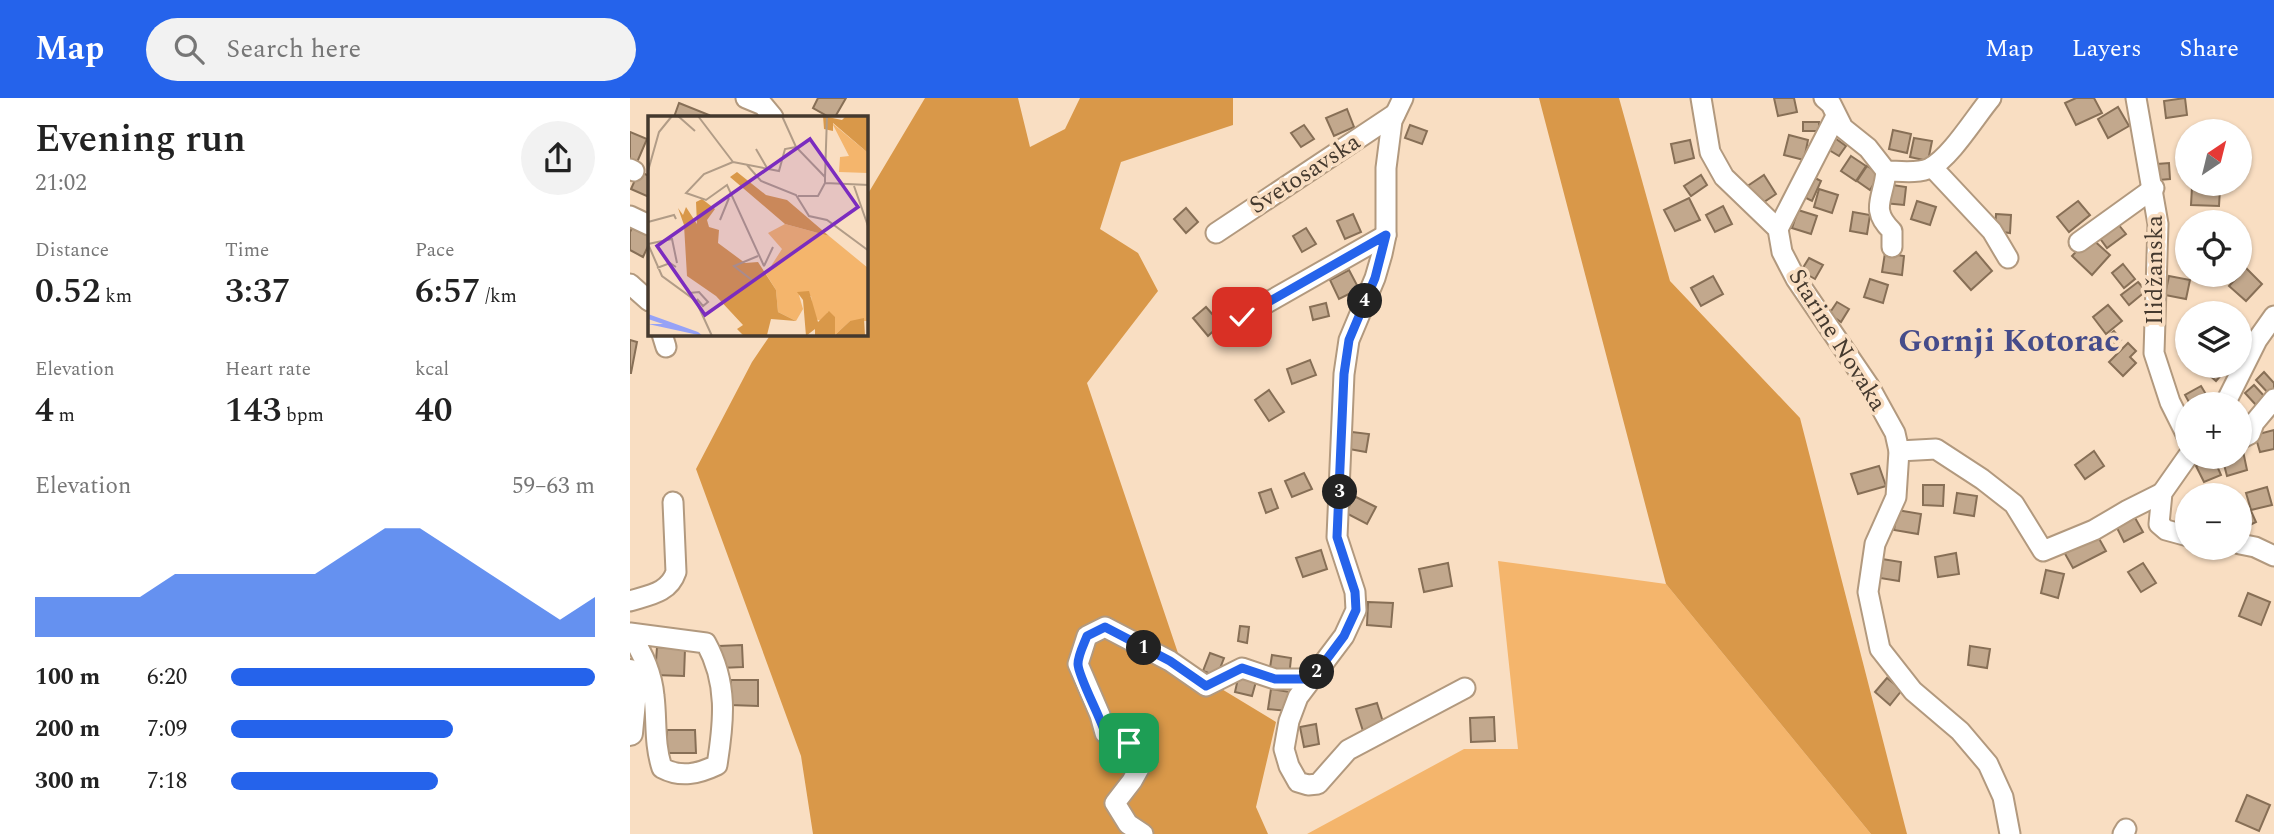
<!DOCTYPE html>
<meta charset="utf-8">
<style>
body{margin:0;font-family:Spectral,serif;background:#f2f2f2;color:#222;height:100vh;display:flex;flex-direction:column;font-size:26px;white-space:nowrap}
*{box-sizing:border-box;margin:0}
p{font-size:23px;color:#767676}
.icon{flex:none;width:38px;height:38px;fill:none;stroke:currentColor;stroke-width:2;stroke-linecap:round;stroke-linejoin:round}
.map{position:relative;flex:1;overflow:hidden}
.drawer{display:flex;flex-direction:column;background:#fff;width:630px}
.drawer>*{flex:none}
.needle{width:46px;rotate:35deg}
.buttons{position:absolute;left:1545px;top:21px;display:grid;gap:14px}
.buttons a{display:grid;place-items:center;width:77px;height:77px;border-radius:50%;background:#fff;box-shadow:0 2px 5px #0004;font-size:35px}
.pin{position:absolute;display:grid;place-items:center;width:60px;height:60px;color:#fff;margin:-30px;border-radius:14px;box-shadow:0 4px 10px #0006}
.km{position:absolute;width:35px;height:35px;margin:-18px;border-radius:50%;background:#222;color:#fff;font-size:19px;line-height:35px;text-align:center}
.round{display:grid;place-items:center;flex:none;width:74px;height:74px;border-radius:37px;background:#f2f2f2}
.summary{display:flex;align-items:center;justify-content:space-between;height:119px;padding:0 35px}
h1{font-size:38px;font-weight:600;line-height:52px}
.figures{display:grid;grid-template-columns:repeat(3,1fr);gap:10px;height:119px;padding:7px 35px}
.figures div{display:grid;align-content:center}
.figures b{font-size:35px;font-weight:600}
.figures small{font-size:19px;font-weight:400}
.figures p{font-size:19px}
.chart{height:196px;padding:14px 35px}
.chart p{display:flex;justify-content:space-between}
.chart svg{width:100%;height:126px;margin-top:7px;fill:#2563eb;opacity:.7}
ul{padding:0 35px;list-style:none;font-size:23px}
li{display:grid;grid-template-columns:112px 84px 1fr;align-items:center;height:52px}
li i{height:18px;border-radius:9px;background:#2563eb}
header{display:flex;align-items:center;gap:42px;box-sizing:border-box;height:98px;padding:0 35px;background:#2563eb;color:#fff}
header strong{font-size:33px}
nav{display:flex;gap:38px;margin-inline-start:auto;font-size:24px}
.search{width:490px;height:63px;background:#f2f2f2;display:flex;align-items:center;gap:18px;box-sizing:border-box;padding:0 24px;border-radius:38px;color:#767676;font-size:26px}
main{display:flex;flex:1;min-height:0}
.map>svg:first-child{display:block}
.green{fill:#f4b56c}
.forest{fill:#d99849}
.building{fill:#c2a88d;stroke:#876f56;stroke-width:2}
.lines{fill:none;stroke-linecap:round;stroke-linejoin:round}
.minor-casing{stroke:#b2997e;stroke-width:23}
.major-casing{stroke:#b2997e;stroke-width:28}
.minor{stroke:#fff;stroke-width:19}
.major{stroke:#fff;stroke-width:24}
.route-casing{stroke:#fff;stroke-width:14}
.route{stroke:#2563eb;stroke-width:9}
.labels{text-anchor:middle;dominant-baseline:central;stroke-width:7;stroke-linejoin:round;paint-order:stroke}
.street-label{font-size:24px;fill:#44392e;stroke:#f9dec2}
.district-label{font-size:32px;font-weight:bold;fill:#464c8a;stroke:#f9dec2}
.inset-road{fill:none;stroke:#b19c87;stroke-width:2}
.view{fill:#7b2cbf;fill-opacity:0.15;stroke:#7b2cbf;stroke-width:3.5}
.inset-edge{fill:none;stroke:#44392e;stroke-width:3.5}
</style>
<header>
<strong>Map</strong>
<div class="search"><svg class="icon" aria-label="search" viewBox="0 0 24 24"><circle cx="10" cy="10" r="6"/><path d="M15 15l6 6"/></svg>Search here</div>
<nav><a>Map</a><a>Layers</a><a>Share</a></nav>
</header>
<main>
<section class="drawer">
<div class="summary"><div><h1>Evening run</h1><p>21:02</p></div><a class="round"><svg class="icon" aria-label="share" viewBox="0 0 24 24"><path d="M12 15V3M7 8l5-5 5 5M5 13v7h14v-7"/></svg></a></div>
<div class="figures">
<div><p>Distance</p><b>0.52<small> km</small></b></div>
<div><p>Time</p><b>3:37</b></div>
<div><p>Pace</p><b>6:57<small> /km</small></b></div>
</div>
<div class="figures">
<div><p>Elevation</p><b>4<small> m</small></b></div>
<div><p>Heart rate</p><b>143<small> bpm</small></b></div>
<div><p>kcal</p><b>40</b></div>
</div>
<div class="chart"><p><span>Elevation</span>59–63 m</p>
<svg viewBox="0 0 160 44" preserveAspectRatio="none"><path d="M0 44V30L10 30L20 30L30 30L40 22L50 22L60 22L70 22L80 22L90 14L100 6L110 6L120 14L130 22L140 30L150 38L160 30V44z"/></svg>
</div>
<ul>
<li><b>100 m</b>6:20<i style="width:100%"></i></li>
<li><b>200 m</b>7:09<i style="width:61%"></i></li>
<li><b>300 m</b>7:18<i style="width:57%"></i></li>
</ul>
</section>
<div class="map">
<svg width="1644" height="736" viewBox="0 0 1644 736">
<rect width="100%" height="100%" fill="#f9dec2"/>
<polygon class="green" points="868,463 1036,486 1241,736 677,736 834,651 888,651"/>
<g class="forest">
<polygon points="295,0 388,0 400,49 435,31 450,0 603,0 603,27 491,64 470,131 508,155 528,193 457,285 552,567 646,624 626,709 638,736 183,736 171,658 66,371 122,264 141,236 236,236 236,99"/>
<polygon points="909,0 989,0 1040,183 1170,320 1277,736 1241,736 1036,486"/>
</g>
<g class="building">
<polygon points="188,0 216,0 205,19 199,19 183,10"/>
<polygon points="1144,0 1164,0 1167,14 1148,18"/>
<polygon points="1446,0 1464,0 1472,15 1446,27 1435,5"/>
<polygon points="1555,0 1557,17 1536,20 1534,3"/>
<polygon points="49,5 79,17 78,19 44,19"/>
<polygon points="1488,9 1499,28 1478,40 1468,21"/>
<polygon points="717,11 724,29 704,38 696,20"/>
<rect x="1173" y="24" width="16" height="9"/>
<polygon points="674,27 684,41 671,49 661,35"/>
<polygon points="780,27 797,33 792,46 775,40"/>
<polygon points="1263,32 1281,36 1277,55 1259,51"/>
<polygon points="0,34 17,41 5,69 0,67"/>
<polygon points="1159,37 1178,42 1174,62 1154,57"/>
<polygon points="1202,38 1216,48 1209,58 1194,49"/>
<polygon points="1284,40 1302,43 1298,63 1280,59"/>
<polygon points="1060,42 1064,60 1045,65 1041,46"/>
<polygon points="1221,58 1236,68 1226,83 1211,73"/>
<polygon points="1539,65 1540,81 1529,82 1527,66"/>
<polygon points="1237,68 1250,76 1240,92 1227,83"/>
<polygon points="9,73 19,78 19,99 1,91"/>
<polygon points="1071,77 1077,87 1061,98 1054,88"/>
<polygon points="1134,77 1146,96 1128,108 1116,89"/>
<polygon points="1181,78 1191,83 1182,103 1172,98"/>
<polygon points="1256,86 1276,89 1274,107 1254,105"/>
<polygon points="1562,89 1590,91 1589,108 1561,107"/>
<polygon points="1189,91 1208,97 1202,115 1184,109"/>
<polygon points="1059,100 1070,122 1045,133 1034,112"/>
<polygon points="1287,103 1306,109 1300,127 1281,121"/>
<polygon points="1448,103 1460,117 1439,134 1427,119"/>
<polygon points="1093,108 1102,126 1085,134 1076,117"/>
<polygon points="556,110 568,124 556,135 544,121"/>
<polygon points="1168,112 1187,118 1181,136 1162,130"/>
<polygon points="1223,114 1240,117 1237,136 1220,133"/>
<polygon points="723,116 731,134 715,141 707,123"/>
<polygon points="1366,116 1381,117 1380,135 1365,133"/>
<polygon points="1484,121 1496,136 1477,150 1466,135"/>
<polygon points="2,130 19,138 19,146 13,159 0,152 0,134"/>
<polygon points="676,130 686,146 672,154 663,138"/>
<polygon points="1460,139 1480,157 1462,177 1442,158"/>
<polygon points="1346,154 1362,173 1341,192 1324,173"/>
<polygon points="1255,155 1274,158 1272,177 1252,174"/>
<polygon points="1179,160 1193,167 1185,181 1171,173"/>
<polygon points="1493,166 1505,181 1494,190 1482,175"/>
<polygon points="1616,170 1632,186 1616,203 1599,188"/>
<polygon points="719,172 729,191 709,201 700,182"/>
<polygon points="1083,178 1093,196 1071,208 1061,190"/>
<polygon points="1539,178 1560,182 1556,201 1535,197"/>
<polygon points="1240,181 1258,187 1253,205 1234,199"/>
<polygon points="1508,184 1516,193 1499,207 1491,197"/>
<polygon points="1207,204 1219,211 1211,224 1199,216"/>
<polygon points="696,205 699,218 683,222 680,209"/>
<polygon points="1478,207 1492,223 1476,236 1463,219"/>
<polygon points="576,209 591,226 578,238 563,220"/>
<polygon points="1484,233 1491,242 1480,252 1472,243"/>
<polygon points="0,242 7,244 1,275 0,275"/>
<polygon points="1498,245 1506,253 1500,259 1506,265 1493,278 1479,264"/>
<polygon points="680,262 686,277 662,286 657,271"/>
<polygon points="1569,268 1599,268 1586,283"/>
<polygon points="1634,274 1644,285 1644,293 1640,297 1626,282"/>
<polygon points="1624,287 1635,299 1626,307 1615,295"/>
<polygon points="1571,288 1580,303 1573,306 1560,306 1555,297"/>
<polygon points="639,292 654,314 639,323 625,302"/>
<polygon points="1644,332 1644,351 1630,354 1625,337"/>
<polygon points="722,334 739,336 736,354 719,351"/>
<polygon points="1464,353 1474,368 1455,381 1445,367"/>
<polygon points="1613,353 1617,372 1597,378 1592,359 1610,359 1610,354"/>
<polygon points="1584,361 1591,377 1574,384 1566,368"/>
<polygon points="1249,368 1256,388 1228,396 1221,376"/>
<polygon points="674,375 682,391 662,399 655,383"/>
<polygon points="1293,387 1314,387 1313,408 1293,407"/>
<polygon points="1637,389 1642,407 1621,412 1616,395"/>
<polygon points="641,391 648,410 636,415 629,395"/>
<polygon points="1327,395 1347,398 1344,418 1324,415"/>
<polygon points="724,398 746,409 737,426 716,415"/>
<polygon points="1267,412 1291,416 1288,436 1264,432"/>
<polygon points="1621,413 1626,424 1610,432 1610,418"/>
<polygon points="1504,418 1513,434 1494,444 1486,428"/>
<polygon points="1467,437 1476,453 1443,470 1434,454"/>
<polygon points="691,452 697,471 673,479 666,460"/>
<polygon points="1326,455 1329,476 1308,479 1305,459"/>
<polygon points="1252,461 1271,464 1269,483 1250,480"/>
<polygon points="818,465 822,488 794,494 789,471"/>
<polygon points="1513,465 1526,485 1511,494 1498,474"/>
<polygon points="1416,472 1434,476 1428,500 1411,495"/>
<polygon points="1618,495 1640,504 1631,527 1609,518"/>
<polygon points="738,504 763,505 761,529 737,527"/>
<polygon points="610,528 619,529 617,545 608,543"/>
<polygon points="112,547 113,569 90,570 89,548"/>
<polygon points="1340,548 1360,551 1357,570 1338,567"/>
<polygon points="27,549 55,551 54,578 25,577"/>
<polygon points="580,555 594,560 587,578 573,573"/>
<polygon points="642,557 661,560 659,579 639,576"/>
<polygon points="609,576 627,580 622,598 605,594"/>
<polygon points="1257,580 1272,592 1260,607 1245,594"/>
<polygon points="101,582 128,582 128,608 100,607"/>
<polygon points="641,591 660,594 658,613 638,611"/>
<polygon points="747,605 754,627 733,633 726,611"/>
<polygon points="864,619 865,643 841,644 840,620"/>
<polygon points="686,626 689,646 674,649 670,629"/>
<polygon points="37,632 65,632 66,655 37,655"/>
<polygon points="1617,697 1640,707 1629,733 1606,723"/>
</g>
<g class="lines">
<g class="minor-casing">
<g id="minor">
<polyline points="116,0 133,7 143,19"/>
<polyline points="773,0 762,23 756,70 756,137 752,156 745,180 719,242 714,276 707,439 725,494 726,512 714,538 668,599 659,623 654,651 659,668 668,684 678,687 688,686 718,652 835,590"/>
<polyline points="1071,0 1080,54 1094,79 1148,131 1152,154 1166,181 1239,288 1265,335 1269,353 1266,399 1245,446 1238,494 1250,551 1283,593 1330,633 1358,666 1373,699 1380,736"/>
<path d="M1194,0L1201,6L1213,30L1238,50L1256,73C1268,73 1289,76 1300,70C1321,59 1345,19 1361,0"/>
<polyline points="1506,0 1528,126 1524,255 1540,304 1558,340"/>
<polyline points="1302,69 1362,133 1378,160"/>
<polyline points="0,71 4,73"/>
<path d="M1256,73C1254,100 1239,111 1262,133V149"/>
<polyline points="0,118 19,127"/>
<polyline points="1148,131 1206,18"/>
<polyline points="586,135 765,16"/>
<polyline points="1449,144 1524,90"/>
<polyline points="0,186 19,203"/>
<polyline points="612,219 756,137"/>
<polyline points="32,236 36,249"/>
<polyline points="1595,306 1627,242 1644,218"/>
<polyline points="1610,341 1620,336 1624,325 1644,301"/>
<polyline points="1269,353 1306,351 1352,381 1384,406 1413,453 1464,432 1498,412 1532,395"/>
<polyline points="1558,358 1532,395 1529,426 1536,432 1558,438"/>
<polyline points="1610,446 1625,449 1644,458"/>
<path d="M0,503C19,497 39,495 46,474L43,404"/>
<path d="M0,535L76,545C98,585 94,623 87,667C68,676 51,680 32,670C24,646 27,622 24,598C22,575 13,555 0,536"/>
<polyline points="513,736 498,726 485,705 502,683 516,658 499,645 475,635 470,617 448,566 457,538 475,529 540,563 576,588 612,570 645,581 682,581"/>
<polyline points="1493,736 1496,731"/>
</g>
</g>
<g class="major-casing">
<polyline id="major" points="0,574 4,593 0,635"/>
</g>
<use href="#minor" class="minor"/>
<use href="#major" class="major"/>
</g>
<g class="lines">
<g class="route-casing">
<path id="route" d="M499,645L475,635C470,618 448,578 448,566C448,557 454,546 457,538L475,529L540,563L576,588L612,570L645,581H682L714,538L726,512L725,494L707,439L714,276L719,242L745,180L756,137L612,219"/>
</g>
<use href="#route" class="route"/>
</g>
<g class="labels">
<g class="street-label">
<text transform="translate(675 76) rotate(-33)">Svetosavska</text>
<text transform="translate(1525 172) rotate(-90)">Ilidžanska</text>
<text transform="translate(1207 242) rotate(58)">Starine Novaka</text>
</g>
<g class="district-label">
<text x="1379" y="243">Gornji Kotorac</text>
</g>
</g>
<g transform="translate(18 18)">
<rect width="220" height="220" fill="#f9dec2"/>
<path d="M184,7L220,37V57L191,56L192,41L201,40ZM137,108L181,120L220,152V220L219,205H202L187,219L180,196L175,205L166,203L163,180L151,179L155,193L148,205L130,196L128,174L118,158L134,133L120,117Z" fill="#f4b56c"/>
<path d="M175,0L194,4L198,0H220V37L185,7V15L176,13ZM89,56L118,79L139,84L181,120L137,108L82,61ZM54,83L67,93L59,104L61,111L71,114L70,127L97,147L110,146L128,174L130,196L148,205L123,203L119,219L96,220L89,213L95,209L68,180L39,160L36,109L30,92L35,99L38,91L49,108L48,86ZM161,175L170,206L181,195L187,201V219L202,205L216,202L217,220H167V213L158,220L155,184L149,176Z" fill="#d99849"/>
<path d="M0,198L50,216L55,220L0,208H15L0,203Z" fill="#96a2f7"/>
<path class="inset-road" d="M30,0L47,15M50,0L85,46M134,0L148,31L177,61V67M108,33L119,52M85,46L56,58L38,77L58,84L79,69L116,150M85,46L131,55L137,33L148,31M99,49L113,65L148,79L161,100L179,104L221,135M0,55L11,16L24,0M177,61L179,0M177,67L221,69M206,70L220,110M150,80H170L177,67M72,104L81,82M0,106L26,99L28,103M0,128L24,123L29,147M0,128L14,160L48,185L64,220M116,150L125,131M9,152L22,147L28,151M105,165L86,150L110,140M41,177L51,176L60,186L55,190L49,183"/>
<path class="view" d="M162,23L210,91L57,199L9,130Z"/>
<rect width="220" height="220" class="inset-edge"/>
</g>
</svg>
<div class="buttons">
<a><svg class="needle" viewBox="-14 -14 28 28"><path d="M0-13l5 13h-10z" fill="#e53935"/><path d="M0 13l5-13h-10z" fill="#767676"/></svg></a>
<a><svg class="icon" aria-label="locate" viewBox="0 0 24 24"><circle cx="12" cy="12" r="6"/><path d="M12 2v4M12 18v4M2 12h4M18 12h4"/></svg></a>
<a><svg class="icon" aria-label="layers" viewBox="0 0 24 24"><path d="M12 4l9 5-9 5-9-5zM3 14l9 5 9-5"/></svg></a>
<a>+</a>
<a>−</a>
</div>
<div class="pin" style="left:499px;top:645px;background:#1e9e55"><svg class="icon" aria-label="arrive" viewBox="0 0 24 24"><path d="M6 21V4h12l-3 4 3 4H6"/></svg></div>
<div class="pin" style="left:612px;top:219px;background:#d93025"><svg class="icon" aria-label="check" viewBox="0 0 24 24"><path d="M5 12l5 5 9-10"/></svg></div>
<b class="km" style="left:514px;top:550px">1</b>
<b class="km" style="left:687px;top:574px">2</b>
<b class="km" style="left:710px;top:394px">3</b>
<b class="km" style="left:735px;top:203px">4</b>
</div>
</main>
